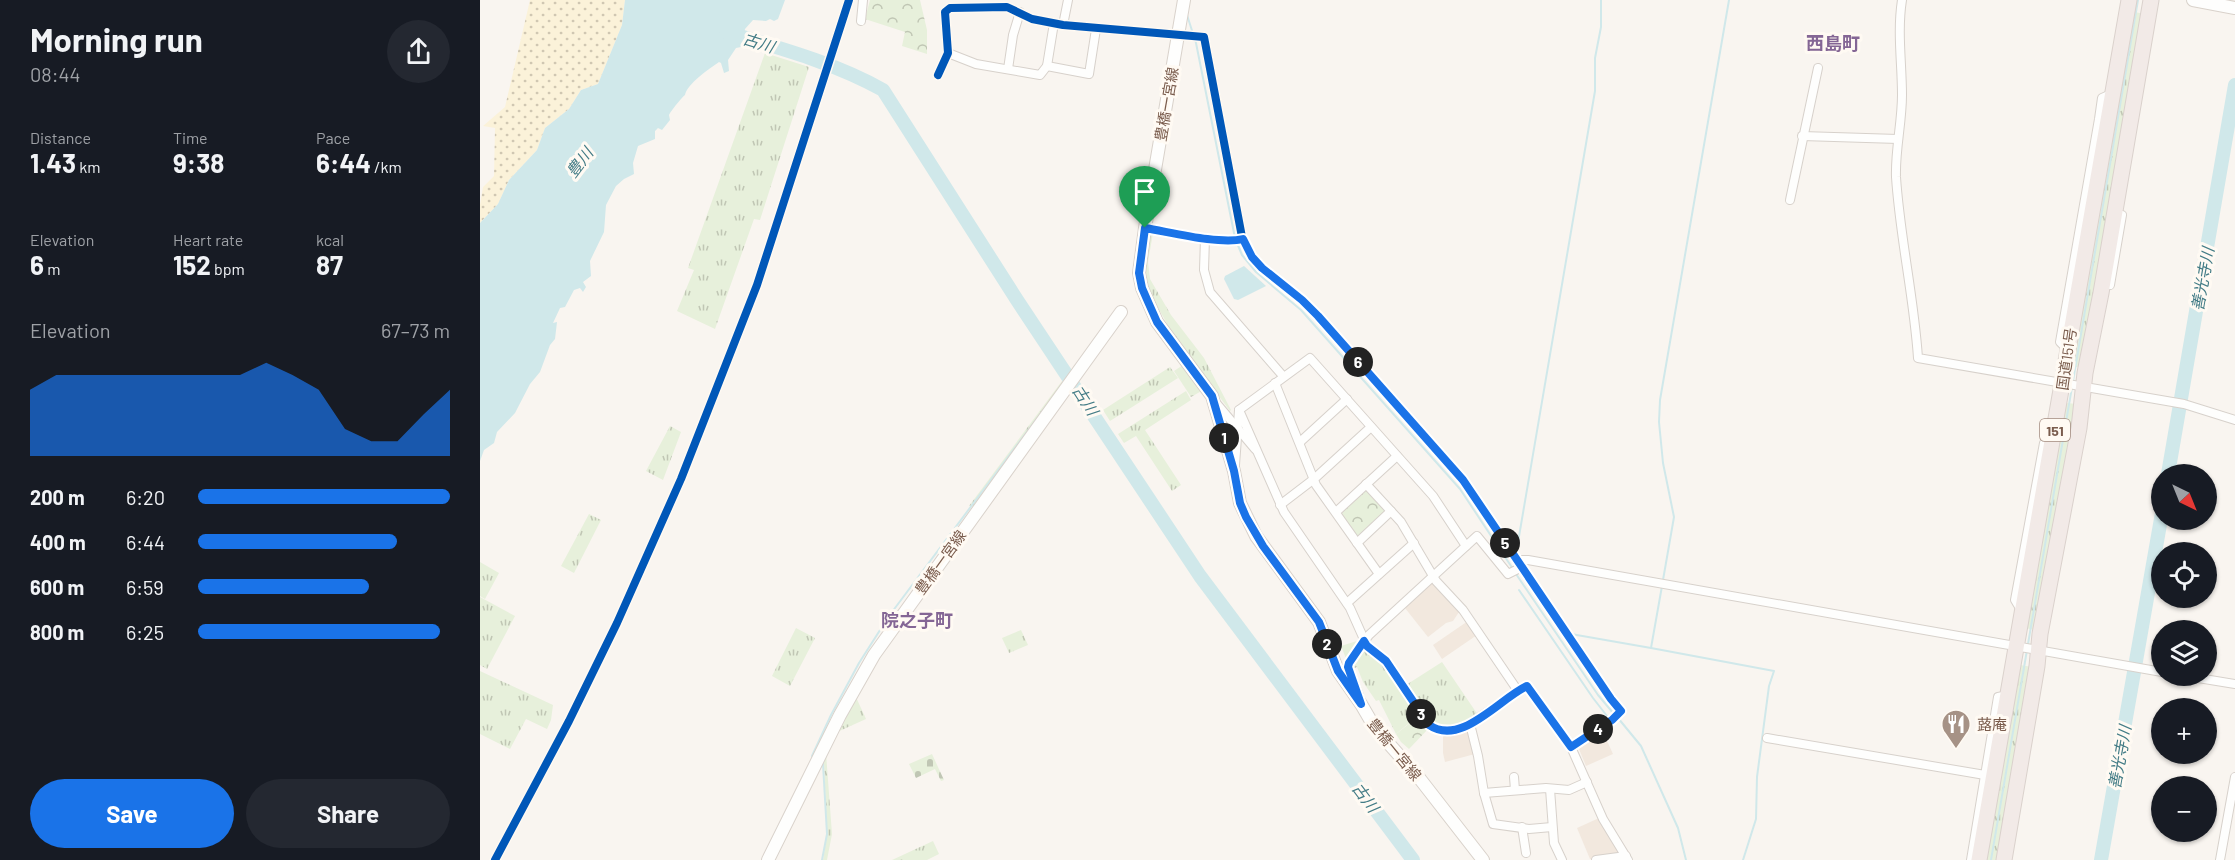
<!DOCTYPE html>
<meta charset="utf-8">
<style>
body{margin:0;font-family:Barlow,"Noto Sans JP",sans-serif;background:#242831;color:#f1f3f6;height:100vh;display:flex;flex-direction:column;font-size:22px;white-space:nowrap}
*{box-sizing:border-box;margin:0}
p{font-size:20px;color:#9ea1a6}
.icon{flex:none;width:33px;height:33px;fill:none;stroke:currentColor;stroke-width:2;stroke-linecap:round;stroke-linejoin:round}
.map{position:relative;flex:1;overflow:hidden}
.panel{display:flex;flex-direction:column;background:#171b24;width:480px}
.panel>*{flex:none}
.needle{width:39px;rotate:137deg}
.controls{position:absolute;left:1671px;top:464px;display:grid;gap:12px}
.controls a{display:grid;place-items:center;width:66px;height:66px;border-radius:50%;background:#171b24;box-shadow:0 2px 4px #0004;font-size:30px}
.pin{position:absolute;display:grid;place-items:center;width:51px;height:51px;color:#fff;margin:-62px -26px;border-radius:50% 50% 50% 0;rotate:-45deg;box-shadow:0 0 6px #0007}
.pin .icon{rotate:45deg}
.km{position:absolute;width:30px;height:30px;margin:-15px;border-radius:50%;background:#222;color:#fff;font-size:16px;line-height:30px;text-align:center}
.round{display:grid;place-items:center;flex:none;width:63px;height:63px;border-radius:32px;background:#242831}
.head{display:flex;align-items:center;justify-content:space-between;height:102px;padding:0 30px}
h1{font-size:33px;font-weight:700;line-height:45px}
.stats{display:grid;grid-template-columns:repeat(3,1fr);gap:9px;height:102px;padding:6px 30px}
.stats div{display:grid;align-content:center}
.stats b{font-size:26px;font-weight:700}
.stats small{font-size:16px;font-weight:400}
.stats p{font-size:16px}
.chart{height:168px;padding:12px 30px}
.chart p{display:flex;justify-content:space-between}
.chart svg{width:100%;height:108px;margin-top:6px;fill:#1a73e8;opacity:.7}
.primary-button{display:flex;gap:12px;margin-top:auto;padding:12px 30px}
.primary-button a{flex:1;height:69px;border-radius:36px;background:#1a73e8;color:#fff;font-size:24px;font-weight:700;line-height:69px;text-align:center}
.primary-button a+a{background:#242831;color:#f1f3f6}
ul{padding:0 30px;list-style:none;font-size:20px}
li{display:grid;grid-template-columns:96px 72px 1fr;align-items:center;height:45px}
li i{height:15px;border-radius:8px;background:#1a73e8}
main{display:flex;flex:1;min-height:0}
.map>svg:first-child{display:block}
.residential{fill:#f2e8de}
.grass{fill:url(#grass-tufts)}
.forest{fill:url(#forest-crowns)}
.sand{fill:url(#sand-dots)}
.cemetery{fill:url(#cemetery-stones)}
.water{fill:#d0e8ea}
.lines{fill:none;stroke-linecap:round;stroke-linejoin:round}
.stream{stroke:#d0e8ea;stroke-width:2}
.river{stroke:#d0e8ea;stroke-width:14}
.street-casing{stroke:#d7d1cb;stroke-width:10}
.secondary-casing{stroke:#d9d2cb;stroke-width:14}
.highway-casing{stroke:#dad1cc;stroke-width:17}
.street{stroke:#fefefd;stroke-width:8}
.secondary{stroke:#fefefd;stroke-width:12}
.highway{stroke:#f2eae7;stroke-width:15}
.cycleway-casing{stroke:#fffaf3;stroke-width:11}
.cycleway{stroke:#0057b8;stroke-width:8}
.route-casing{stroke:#fff;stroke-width:12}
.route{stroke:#1a73e8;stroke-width:8}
.labels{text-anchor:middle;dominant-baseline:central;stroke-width:6;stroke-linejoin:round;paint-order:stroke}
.shield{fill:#fffaf3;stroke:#a28b7f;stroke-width:1.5}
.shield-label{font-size:14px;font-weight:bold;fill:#7a5c4d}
.street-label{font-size:15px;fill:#7a5c4d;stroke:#fffaf3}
.poi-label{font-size:15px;fill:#7a5c4d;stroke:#fffaf3;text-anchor:start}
.water-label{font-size:16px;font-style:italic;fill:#437c86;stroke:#fffaf3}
.quarter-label{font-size:18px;font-weight:bold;fill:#846695;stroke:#fffaf3}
</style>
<main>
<section class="panel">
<div class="head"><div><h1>Morning run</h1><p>08:44</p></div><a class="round"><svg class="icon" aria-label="share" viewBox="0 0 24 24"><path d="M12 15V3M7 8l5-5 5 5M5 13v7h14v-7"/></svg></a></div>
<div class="stats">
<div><p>Distance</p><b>1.43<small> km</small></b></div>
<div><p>Time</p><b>9:38</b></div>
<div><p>Pace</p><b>6:44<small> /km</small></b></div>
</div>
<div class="stats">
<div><p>Elevation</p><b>6<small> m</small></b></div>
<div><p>Heart rate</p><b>152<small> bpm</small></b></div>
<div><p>kcal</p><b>87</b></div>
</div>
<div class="chart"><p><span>Elevation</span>67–73 m</p>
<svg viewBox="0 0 160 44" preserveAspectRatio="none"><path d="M0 44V17L10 11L20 11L30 11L40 11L50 11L60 11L70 11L80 11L90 6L100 11L110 17L120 33L130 38L140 38L150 27L160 17V44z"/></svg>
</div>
<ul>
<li><b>200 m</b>6:20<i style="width:100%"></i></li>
<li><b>400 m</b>6:44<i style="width:79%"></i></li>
<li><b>600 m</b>6:59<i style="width:68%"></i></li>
<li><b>800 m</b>6:25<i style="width:96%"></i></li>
</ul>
<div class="primary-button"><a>Save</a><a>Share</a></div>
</section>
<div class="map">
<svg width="1755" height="860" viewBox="0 0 1755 860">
<defs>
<pattern id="grass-tufts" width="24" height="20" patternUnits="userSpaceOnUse" patternTransform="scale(1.5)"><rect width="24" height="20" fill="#e7f0db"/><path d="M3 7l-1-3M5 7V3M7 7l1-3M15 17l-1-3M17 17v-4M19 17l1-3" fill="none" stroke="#c0c6b4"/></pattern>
<pattern id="forest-crowns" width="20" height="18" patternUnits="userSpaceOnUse" patternTransform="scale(1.5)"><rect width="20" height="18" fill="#e7f0db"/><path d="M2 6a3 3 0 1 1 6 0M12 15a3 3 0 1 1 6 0" fill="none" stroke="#c0c6b4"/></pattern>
<pattern id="sand-dots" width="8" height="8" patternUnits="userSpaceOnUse" patternTransform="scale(1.5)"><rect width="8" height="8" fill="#fbf2d9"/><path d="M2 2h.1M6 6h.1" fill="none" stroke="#d0c7b2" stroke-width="1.8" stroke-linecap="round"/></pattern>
<pattern id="cemetery-stones" width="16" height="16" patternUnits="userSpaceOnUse" patternTransform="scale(1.5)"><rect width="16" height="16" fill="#e7f0db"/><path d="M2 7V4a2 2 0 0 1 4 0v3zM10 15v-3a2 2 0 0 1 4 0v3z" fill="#c0c6b4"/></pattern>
</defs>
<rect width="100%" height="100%" fill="#f9f5f0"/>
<g class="residential">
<polygon points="952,583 979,612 973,621 966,623 948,637 925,608"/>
<polygon points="988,621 997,635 962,659 953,645"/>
<polygon points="987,729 995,754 965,762 963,753 963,733"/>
<polygon points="1123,732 1133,754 1106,766 1099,749"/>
<polygon points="1119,818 1141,853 1130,859 1110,859 1097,828"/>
</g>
<g class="grass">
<polygon points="1655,12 1664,14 1620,276 1599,367 1589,365 1634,103 1649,55"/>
<polygon points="285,53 329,67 280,220 274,219 235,329 197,311 214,270 208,268"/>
<polygon points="670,233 673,233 668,262 670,279 691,315 724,358 751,410 750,411 694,336 664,283"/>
<polygon points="690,367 698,378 630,421 623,410"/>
<polygon points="582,381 584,384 495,507 489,506"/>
<polygon points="706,391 711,400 665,430 701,485 692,491 656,436 644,443 638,434"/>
<polygon points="1586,403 1597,404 1555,630 1545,628"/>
<polygon points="190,426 201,432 183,480 166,471"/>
<polygon points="109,514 121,520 94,573 81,566"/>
<polygon points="0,562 19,573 5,599 0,596"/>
<polygon points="0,597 35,616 7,669 0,665"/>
<polygon points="316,628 335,638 310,686 292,676"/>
<polygon points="541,630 548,645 529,653 522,638"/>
<polygon points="882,649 902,661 939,715 916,734 899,700 896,701 883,682 877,667 873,669 872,666"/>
<path d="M962,662L998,715C956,744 949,719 926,685Z"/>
<polygon points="1540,665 1552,667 1518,860 1504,860"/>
<polygon points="0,671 73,705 71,720 67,729 46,719 30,749 0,734"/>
<polygon points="375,695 386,719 355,733"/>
<polygon points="346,753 352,834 347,860 343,860 347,834 344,764 341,762"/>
<polygon points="453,841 459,854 447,860 412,860"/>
</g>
<g class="forest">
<polygon points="390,0 440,0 447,30 447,54 422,46 425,32 385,19"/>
<polygon points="706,363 725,389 711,397 694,371"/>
<polygon points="883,491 888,491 904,508 904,515 882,536 875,535 862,515 863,509"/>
<polygon points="880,640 879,641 867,661 861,646"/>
<polygon points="939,716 949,728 929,749 921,742 916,734"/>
</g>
<polygon class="sand" points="50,0 145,0 142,25 118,84 101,90 89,109 65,128 57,150 29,180 18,204 0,223 0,205 3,187 14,176 15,128 3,126 25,107"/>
<polygon class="cemetery" points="452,754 464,780 461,781 455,769 436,778 429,764"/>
<g class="water">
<path d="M145,0H305L298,19L294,21L290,19L286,21L273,20L265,29L261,47L256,48L248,60L249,71L244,73L241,63L239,62C229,69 207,84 205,95C202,97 191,111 189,115L190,120L182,130L178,128L175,131V139L158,146L153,163L154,174L144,179L136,186L126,205L124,232L110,261L111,276L103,282L106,287L103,292L100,288L94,290L85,307L80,308L73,323L77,322L75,339L70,345L60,372L50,384L35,413L17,432L14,443L4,450L0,461V223L18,204L29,180L57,150L65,128L89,109L101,90L118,84L142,25Z"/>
<polygon points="764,266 786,286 758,300 754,299 744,279 745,276"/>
</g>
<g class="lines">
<g class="stream">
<polyline points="707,15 716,43 755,238"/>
<polyline points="757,243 762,255 776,272 821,310 980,489 1033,569"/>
<polyline points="1593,381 1658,0"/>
<polyline points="1036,554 1115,91 1115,58 1121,27 1121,0"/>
<polyline points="1036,574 1118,695 1134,714"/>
<polyline points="1183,580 1194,517 1183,463 1179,422 1180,400 1249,0"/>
<polyline points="1182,586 1171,648 1294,671 1289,686 1277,777 1276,819 1263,860"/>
<polyline points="1039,590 1113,698 1127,716"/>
<polyline points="1091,634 1171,648"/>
<polyline points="1548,644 1592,387"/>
<polyline points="1138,718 1161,746 1198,828 1206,860"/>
<polyline points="334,758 332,756 351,715 379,663 409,616 567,405"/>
<polyline points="341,763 343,764 347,834 342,860"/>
<polyline points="1511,860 1547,650"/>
</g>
<g class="river">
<path d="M246,32C299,48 355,63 403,90L537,300L720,576L933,860"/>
<polyline points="1688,474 1755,85"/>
<polyline points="1621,860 1682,513"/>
</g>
<g class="street-casing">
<g id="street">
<path d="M1422,0C1417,32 1422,63 1422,95C1422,123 1415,150 1416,177C1420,238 1434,297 1438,358L1704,404L1755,420"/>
<polyline points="381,21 383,0"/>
<polyline points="583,25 588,0"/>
<polyline points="468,53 496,64 560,75 567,66 574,23"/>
<polyline points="567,66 609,74 616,29"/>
<polyline points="528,69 533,35 540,12"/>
<path d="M458,75L468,53L465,12L470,8L527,7L552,19L583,25L724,37L762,237C766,244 768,252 773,258C791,280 818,296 838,316L983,480L1131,699L1141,711L1132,720L1091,747"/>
<polyline points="1322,136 1418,139"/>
<polyline points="1310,200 1338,68"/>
<path d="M665,228C691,232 739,244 763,239"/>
<polyline points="725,238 724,270 730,292 803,376"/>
<polyline points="1630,285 1642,215"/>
<polyline points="1587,349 1580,342 1619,119 1622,98 1631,94"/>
<polyline points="795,383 836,485 899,574"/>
<polyline points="737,404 775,449"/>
<polyline points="759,410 804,512 870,608 887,646 906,661 949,725 966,732 985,727 1045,687 1049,688 1091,747 1123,819 1148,860"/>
<polyline points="820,442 867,399"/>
<polyline points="755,465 759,410 830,358 953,496 986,546"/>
<polyline points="886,484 921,522 956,581 983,610 1038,691"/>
<polyline points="800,505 834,479 891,427"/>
<polyline points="856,512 917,456"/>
<polyline points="877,543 911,511"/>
<polyline points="1038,560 1048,560 1682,672"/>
<polyline points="867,603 934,543"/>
<polyline points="1541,610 1535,600 1564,443 1573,438"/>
<polyline points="1700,675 1755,684"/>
<polyline points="879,695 868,667 869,663 889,635 997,536 1028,574 1042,567"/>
<polyline points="990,724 998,756 1004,793 1066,788 1089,790 1107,782"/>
<polyline points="1287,738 1505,775"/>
<polyline points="1034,777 1035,790"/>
<polyline points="1070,789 1074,843 1082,860"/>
<polyline points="1004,793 1013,824 1049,829 1072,827"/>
<polyline points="1042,827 1046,853"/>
<polyline points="15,860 89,721 137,623 201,479 277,285 369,0"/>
<polyline points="1116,860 1146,856"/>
<polyline points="1491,860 1518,697 1529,695"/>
<polyline points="1740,860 1755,777"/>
</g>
</g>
<g class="secondary-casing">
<g id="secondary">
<polyline points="704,0 665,228 659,273 662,288 677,322 732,396 754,471 760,503 776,536 839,622 858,671 881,704 895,728 940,779 1003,860"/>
<polyline points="1713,0 1755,8"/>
<polyline points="288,860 360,715 394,655 641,312"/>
</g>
</g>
<g class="highway-casing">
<g id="highway">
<polyline points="1499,860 1649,0"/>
<polyline points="1524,860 1557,666 1560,634 1599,428 1605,373 1621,293 1671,0"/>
</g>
</g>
<use href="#street" class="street"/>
<use href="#secondary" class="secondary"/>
<use href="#highway" class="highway"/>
<g class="cycleway-casing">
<g id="cycleway">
<path d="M458,75L468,53L465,12L470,8L527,7L552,19L583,25L724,37L762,237C766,244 768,252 773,258C791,280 818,296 838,316L983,480L1131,699L1141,711L1132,720L1091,747"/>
<polyline points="15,860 89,721 137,623 201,479 277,285 369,0"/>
</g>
</g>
<use href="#cycleway" class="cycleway"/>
</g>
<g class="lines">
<g class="route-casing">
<path id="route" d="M665,228C690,232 740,245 763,239L772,257L782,268L822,300L838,316L983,480L1131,699L1141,711L1132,720L1091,747L1047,686C1019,699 981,747 949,725L906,661L887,646L884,641L869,663L868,667L881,704L858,671L839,622L783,546L766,517L760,503L754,471L732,396L677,322L669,304L662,288L659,273Z"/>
</g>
<use href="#route" class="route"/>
</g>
<defs>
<g id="restaurant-pin" transform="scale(1.5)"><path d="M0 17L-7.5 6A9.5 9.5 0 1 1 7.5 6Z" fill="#a69286" stroke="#fffaf3"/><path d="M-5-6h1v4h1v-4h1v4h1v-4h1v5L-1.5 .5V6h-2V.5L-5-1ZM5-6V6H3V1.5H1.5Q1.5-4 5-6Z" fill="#fff"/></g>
</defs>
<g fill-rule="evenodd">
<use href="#restaurant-pin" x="1476" y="724"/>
</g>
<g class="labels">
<rect class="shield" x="1560" y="419" width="30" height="22" rx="4.5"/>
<g class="shield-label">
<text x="1575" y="430">151</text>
</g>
<g class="street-label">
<text transform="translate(686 104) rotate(-80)">豊橋一宮線</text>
<text transform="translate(1586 359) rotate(-82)">国道151号</text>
<text transform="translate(460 562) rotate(-54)">豊橋一宮線</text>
<text transform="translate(915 749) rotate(51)">豊橋一宮線</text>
</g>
<g class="poi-label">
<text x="1497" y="724">蕗庵</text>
</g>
<g class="water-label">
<text transform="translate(279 42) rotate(17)">古川</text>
<text transform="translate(99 162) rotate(-53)">豊川</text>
<text transform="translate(1722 279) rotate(-80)">善光寺川</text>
<text transform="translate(606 400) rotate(57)">古川</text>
<text transform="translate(1639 757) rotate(-80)">善光寺川</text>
<text transform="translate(886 797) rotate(53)">古川</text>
</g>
<g class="quarter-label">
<text x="1353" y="43">西島町</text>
<text x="437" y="620">院之子町</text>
</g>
</g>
</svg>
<div class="controls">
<a><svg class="needle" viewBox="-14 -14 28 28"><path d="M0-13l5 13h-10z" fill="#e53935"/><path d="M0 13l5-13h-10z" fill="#9ea1a6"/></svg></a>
<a><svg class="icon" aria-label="locate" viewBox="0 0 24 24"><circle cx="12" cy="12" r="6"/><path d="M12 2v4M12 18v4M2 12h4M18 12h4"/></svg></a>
<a><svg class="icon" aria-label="layers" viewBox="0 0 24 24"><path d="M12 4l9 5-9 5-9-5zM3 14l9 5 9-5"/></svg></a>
<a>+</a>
<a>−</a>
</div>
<div class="pin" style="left:665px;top:228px;background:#1e9e55"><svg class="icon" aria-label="arrive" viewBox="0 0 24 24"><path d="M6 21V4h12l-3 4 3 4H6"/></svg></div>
<b class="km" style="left:744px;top:438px">1</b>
<b class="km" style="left:847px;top:644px">2</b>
<b class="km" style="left:941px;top:714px">3</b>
<b class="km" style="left:1118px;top:729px">4</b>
<b class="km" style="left:1025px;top:543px">5</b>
<b class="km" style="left:878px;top:362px">6</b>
</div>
</main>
